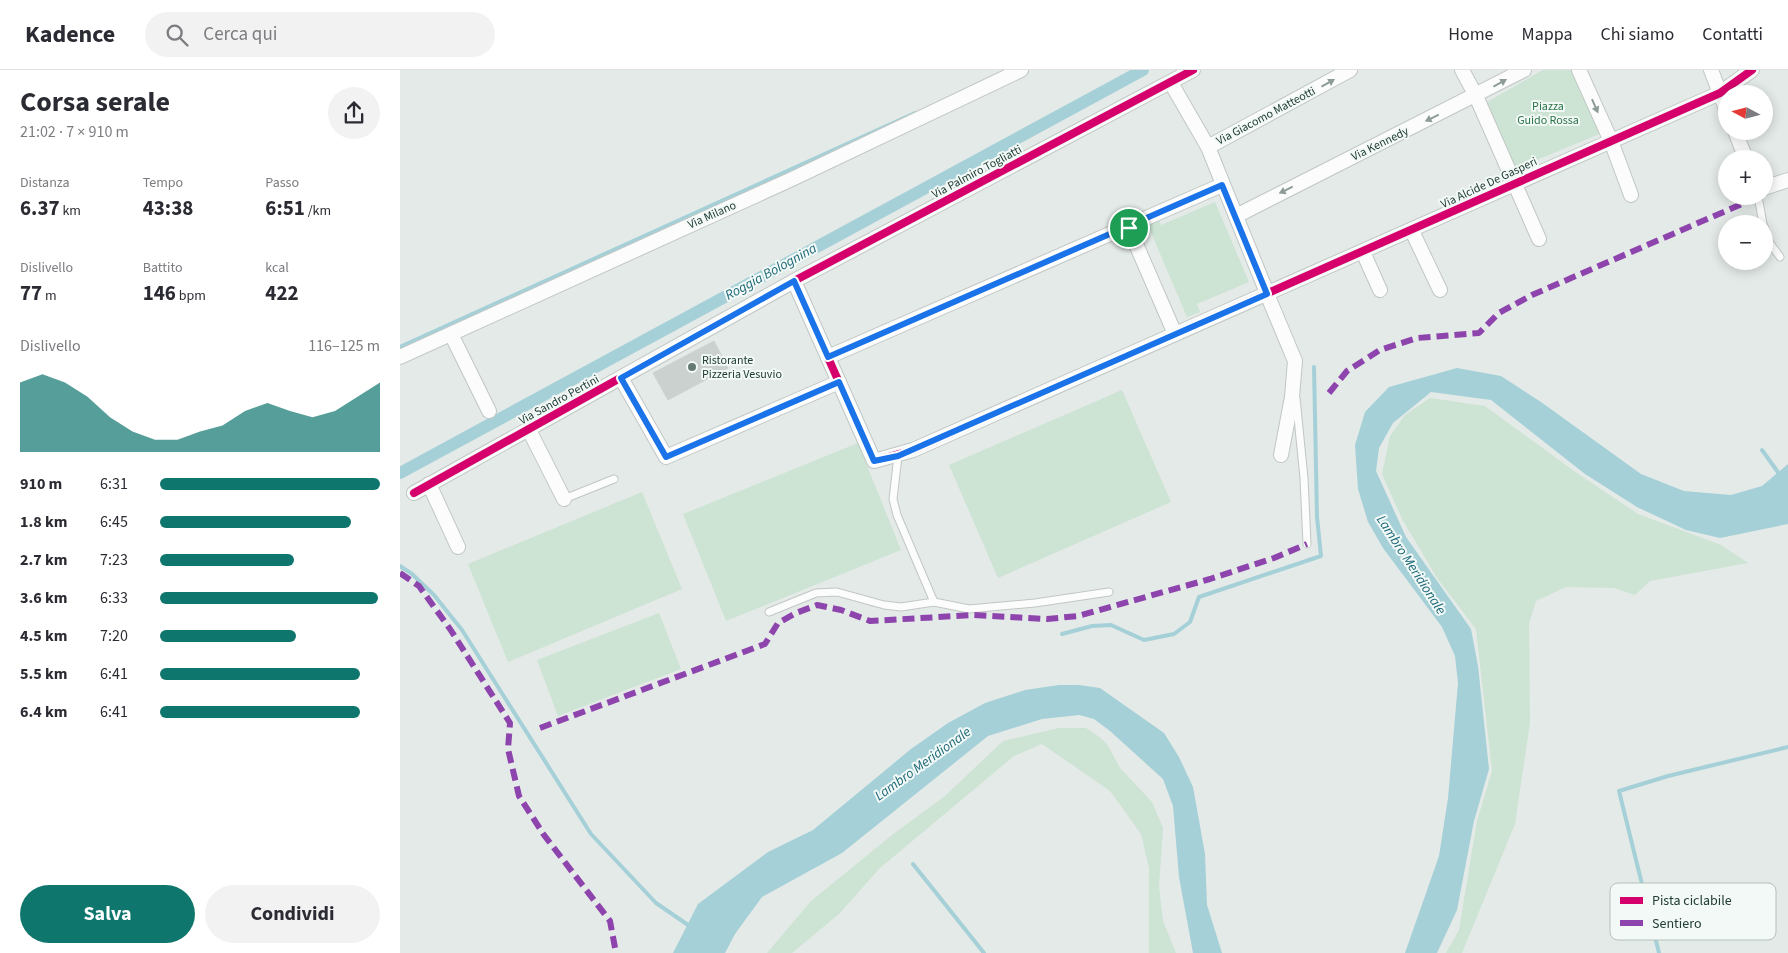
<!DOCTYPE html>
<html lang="it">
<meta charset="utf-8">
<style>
body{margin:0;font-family:"Source Sans 3",sans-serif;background:#f2f2f3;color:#2b2b33;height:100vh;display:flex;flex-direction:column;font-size:19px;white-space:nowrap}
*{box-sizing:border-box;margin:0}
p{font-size:16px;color:#7c7c81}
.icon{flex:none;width:28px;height:28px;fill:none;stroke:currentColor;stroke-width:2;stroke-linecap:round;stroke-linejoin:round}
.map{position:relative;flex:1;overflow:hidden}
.sheet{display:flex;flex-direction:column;background:#fff;width:400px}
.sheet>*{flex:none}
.needle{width:32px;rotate:277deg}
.tools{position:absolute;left:1318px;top:15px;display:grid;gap:10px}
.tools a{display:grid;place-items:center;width:55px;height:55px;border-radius:50%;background:#fff;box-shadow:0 2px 12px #0003;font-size:25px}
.pin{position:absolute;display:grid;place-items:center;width:42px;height:42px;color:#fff;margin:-21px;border:2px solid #fff;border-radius:50%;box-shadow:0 1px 5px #0007}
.round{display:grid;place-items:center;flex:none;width:52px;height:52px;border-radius:26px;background:#f2f2f3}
.head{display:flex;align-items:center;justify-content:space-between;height:85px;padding:0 20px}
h1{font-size:28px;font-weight:700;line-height:38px}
.figures{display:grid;grid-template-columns:repeat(3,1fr);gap:8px;height:85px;padding:5px 20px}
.figures div{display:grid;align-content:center}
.figures b{font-size:21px;font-weight:700}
.figures small{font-size:14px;font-weight:400}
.figures p{font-size:14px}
.chart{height:140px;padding:10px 20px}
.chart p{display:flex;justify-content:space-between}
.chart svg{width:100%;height:90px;margin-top:5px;fill:#0f766e;opacity:.7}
.cta{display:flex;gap:10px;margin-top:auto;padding:10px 20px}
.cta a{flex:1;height:58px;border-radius:30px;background:#0f766e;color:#fff;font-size:20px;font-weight:700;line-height:58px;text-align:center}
.cta a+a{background:#f2f2f3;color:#2b2b33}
ul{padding:0 20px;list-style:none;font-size:16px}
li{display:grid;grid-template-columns:80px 60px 1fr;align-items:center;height:38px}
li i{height:12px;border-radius:6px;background:#0f766e}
header{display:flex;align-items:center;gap:30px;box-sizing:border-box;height:70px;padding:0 25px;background:#fff;border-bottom:1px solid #e1e1e2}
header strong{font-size:24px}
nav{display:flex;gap:28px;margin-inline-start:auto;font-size:18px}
.search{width:350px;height:45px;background:#f2f2f3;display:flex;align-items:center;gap:12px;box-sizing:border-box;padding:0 18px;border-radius:28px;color:#7c7c81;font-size:19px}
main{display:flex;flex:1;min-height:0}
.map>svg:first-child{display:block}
.green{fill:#cde3d4}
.water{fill:#a5d0d8}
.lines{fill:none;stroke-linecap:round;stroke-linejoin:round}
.stream{stroke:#a5d0d8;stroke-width:4}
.canal{stroke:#a5d0d8;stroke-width:12}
.building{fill:#cbd1cf;stroke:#cdd3d0}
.lane-casing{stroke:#c1c7c4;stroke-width:9}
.street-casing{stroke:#c1c7c4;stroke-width:16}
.lane{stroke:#fbfcfb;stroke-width:7}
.street{stroke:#fbfcfb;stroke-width:14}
.quiet{stroke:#8e44ad;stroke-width:6;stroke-dasharray:12 6;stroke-linecap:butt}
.cycleway-casing{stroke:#f2f9f6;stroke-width:11}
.cycleway{stroke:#d6006c;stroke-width:8}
.oneway{fill:#8e9c98}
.route-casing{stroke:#fff;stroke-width:10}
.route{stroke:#1a73e8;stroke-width:6}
.poi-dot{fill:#667a74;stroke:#f2f9f6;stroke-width:2}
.labels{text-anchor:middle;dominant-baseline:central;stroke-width:4;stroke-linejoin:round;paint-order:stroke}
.park-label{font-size:12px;fill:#2c7449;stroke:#f2f9f6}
.street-label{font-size:12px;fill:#223d36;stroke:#f2f9f6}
.poi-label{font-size:12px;fill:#223d36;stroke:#f2f9f6;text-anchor:start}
.water-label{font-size:14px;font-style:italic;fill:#1c6879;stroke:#f2f9f6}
.key{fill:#f2f9f6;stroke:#b4c1bc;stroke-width:1}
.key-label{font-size:14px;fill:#223d36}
</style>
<header>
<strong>Kadence</strong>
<div class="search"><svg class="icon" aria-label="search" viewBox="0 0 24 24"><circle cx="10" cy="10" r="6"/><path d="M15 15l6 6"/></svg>Cerca qui</div>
<nav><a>Home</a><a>Mappa</a><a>Chi siamo</a><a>Contatti</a></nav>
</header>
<main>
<section class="sheet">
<div class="head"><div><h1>Corsa serale</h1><p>21:02 · 7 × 910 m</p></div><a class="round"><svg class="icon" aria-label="share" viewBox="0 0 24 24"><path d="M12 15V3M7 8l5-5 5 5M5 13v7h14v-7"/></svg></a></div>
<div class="figures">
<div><p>Distanza</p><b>6.37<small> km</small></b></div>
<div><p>Tempo</p><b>43:38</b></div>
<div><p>Passo</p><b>6:51<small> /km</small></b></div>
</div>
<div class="figures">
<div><p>Dislivello</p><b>77<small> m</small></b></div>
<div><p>Battito</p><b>146<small> bpm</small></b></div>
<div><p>kcal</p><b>422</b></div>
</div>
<div class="chart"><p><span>Dislivello</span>116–125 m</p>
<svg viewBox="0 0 160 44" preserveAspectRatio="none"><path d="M0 44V10L10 6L20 10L30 17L40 27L50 34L60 38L70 38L80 34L90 31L100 24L110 20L120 24L130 27L140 24L150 17L160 10V44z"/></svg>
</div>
<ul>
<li><b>910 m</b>6:31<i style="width:100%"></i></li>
<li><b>1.8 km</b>6:45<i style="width:87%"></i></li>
<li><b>2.7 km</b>7:23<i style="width:61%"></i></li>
<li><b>3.6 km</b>6:33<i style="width:99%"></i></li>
<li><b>4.5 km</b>7:20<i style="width:62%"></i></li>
<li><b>5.5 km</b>6:41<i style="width:91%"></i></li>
<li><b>6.4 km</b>6:41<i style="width:91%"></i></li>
</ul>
<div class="cta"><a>Salva</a><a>Condividi</a></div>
</section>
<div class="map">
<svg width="1388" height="883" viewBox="0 0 1388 883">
<rect width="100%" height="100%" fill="#e4eae7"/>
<g class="green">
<polygon points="1143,0 1173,0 1202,63 1115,99 1087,32"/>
<polygon points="815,132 849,212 797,234 800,242 787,247 747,153 758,149 761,155"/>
<polygon points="722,320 771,432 598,508 549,395"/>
<polygon points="1030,328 1085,336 1174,401 1238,444 1321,475 1348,493 1250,511 1235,525 1214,518 1166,517 1136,531 1129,554 1130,653 1115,754 1062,883 1046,883 1059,860 1077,751 1092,701 1076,559 1037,508 1002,449 982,404 990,366 1005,345"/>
<polygon points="458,373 501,480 326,551 283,444"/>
<polygon points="242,422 282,519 108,592 68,494"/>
<polygon points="259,543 281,599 158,646 137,590"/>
<polygon points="659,658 686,658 698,666 707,674 720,698 752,732 763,758 759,816 763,851 776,883 749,883 749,798 741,764 710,721 642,674 614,686 480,798 439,844 392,883 367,883 411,831 492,765 545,726 603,671"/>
</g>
<g class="water">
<polygon points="1057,298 1101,306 1141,332 1241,404 1284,421 1331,425 1362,416 1388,394 1388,454 1320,468 1286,460 1237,437 1185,404 1091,330 1031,322 993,353 979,378 976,401 1006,467 1071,559 1078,596 1089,699 1074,751 1057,840 1037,883 1005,883 1039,786 1048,728 1058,613 1055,586 1042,557 983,478 968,452 958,419 955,375 965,342 989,317"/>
<polygon points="659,615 679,615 700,618 764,663 779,687 793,717 805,784 807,835 822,883 793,883 779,807 773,736 763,709 710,661 694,649 679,645 642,649 588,666 442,783 362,827 335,864 325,883 273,883 298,834 368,782 413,760 511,679 548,653 585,633 625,620"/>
</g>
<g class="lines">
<g class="stream">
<polyline points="0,277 515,43"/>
<polyline points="1362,380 1380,405"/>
<polyline points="0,496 12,504 34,525 62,560 191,764 256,833 291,857"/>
<polyline points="662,564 692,556 711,555 744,570 774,564 790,552 799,527 921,486 917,447 914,297"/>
<polyline points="513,794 584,883"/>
<polyline points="1259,883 1219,721 1268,706 1388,677"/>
</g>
<polyline class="canal" points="0,403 743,0"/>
</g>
<polygon class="building" points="314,271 328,298 268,330 253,303"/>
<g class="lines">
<g class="lane-casing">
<g id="lane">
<polyline points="1358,126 1363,154"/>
<polyline points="1364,156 1369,172 1380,187"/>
<polyline points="896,328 904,408 907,474"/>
<polyline points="498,386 493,429 497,445 534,532"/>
<polyline points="164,429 214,409"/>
<polyline points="369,542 416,523 437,522 484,535 501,537 534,532 569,539 635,533 709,522"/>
</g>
</g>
<g class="street-casing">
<g id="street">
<polyline points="1062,0 1076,26 1139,169"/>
<polyline points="1179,0 1211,71 1231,125"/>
<polyline points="1311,0 1326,39"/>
<polyline points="771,13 808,77 867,223"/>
<polyline points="1335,61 1346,89"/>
<polyline points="808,77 950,0"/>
<polyline points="1364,118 1388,110"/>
<polyline points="836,146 1124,0"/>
<polyline points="729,158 775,264"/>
<polyline points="1012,161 1040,220"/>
<polyline points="963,182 980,220"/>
<polyline points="394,211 474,391 513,380 1320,23 1352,0"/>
<polyline points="867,224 895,291 892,327 881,385"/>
<polyline points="51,264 89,341"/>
<polyline points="0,287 392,109 621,0"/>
<polyline points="428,287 822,115"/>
<polyline points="221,308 266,387 439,312"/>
<polyline points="129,360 164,429"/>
<polyline points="29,414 58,477"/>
<polyline points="14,423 394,211 793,0"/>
</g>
</g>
<use href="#lane" class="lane"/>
<use href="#street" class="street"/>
<g class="quiet">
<polyline points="929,323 947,301 980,280 1017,268 1079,263 1099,243 1132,225 1358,127"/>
<polyline points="0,503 19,516 50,559 110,653 108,679 119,726 144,765 210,851 216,883"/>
<polyline points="140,658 365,574 378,553 396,543 417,535 441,540 470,551 574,545 647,549 678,546 810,509 874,488 907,474"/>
</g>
<g class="cycleway-casing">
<g id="cycleway">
<polyline points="394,211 474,391 513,380 1320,23 1352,0"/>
<polyline points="14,423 394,211 793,0"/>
</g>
</g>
<use href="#cycleway" class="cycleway"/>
</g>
<defs><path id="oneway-solid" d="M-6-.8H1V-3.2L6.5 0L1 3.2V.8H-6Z" transform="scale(1.25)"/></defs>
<g class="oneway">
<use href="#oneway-solid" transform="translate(928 13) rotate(-29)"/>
<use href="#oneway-solid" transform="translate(1100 13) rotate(-29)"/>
<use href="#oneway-solid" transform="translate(1195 36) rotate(66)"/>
<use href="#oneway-solid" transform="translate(1032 48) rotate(154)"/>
<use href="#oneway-solid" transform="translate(886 120) rotate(154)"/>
</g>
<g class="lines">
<g class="route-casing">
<polygon id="route" points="822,115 867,224 498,386 474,391 439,312 266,387 221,308 394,211 428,287"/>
</g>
<use href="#route" class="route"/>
</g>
<circle class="poi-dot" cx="292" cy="297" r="5"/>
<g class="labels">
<g class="park-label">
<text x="1148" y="36">Piazza<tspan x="1148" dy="14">Guido Rossa</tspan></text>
</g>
<g class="street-label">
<text transform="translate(866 46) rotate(-28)">Via Giacomo Matteotti</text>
<text transform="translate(980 74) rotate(-26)">Via Kennedy</text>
<text transform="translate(577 102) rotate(-28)">Via Palmiro Togliatti</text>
<text transform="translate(1089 113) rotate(-25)">Via Alcide De Gasperi</text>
<text transform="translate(312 145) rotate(-24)">Via Milano</text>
<text transform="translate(159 330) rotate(-29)">Via Sandro Pertini</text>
</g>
<g class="poi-label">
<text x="302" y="290">Ristorante<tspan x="302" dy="14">Pizzeria Vesuvio</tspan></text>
</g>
<g class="water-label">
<text transform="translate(371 202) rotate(-29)">Roggia Bolognina</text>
<text transform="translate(1011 495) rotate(57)">Lambro Meridionale</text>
<text transform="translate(523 694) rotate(-36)">Lambro Meridionale</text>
</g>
</g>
<rect x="1210" y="813" width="166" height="57" rx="8" class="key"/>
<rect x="1220" y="827" width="23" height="7" fill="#d6006c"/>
<rect x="1220" y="850" width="23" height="6" fill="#8e44ad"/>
<g class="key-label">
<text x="1252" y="835">Pista ciclabile</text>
<text x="1252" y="858">Sentiero</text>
</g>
</svg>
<div class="tools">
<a><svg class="needle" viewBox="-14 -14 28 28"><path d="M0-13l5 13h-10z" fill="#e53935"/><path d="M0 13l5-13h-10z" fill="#7c7c81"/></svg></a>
<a>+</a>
<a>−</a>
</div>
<div class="pin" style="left:729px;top:158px;background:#1e9e55"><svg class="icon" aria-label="arrive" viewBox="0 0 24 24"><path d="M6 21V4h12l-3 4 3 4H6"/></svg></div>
</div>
</main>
